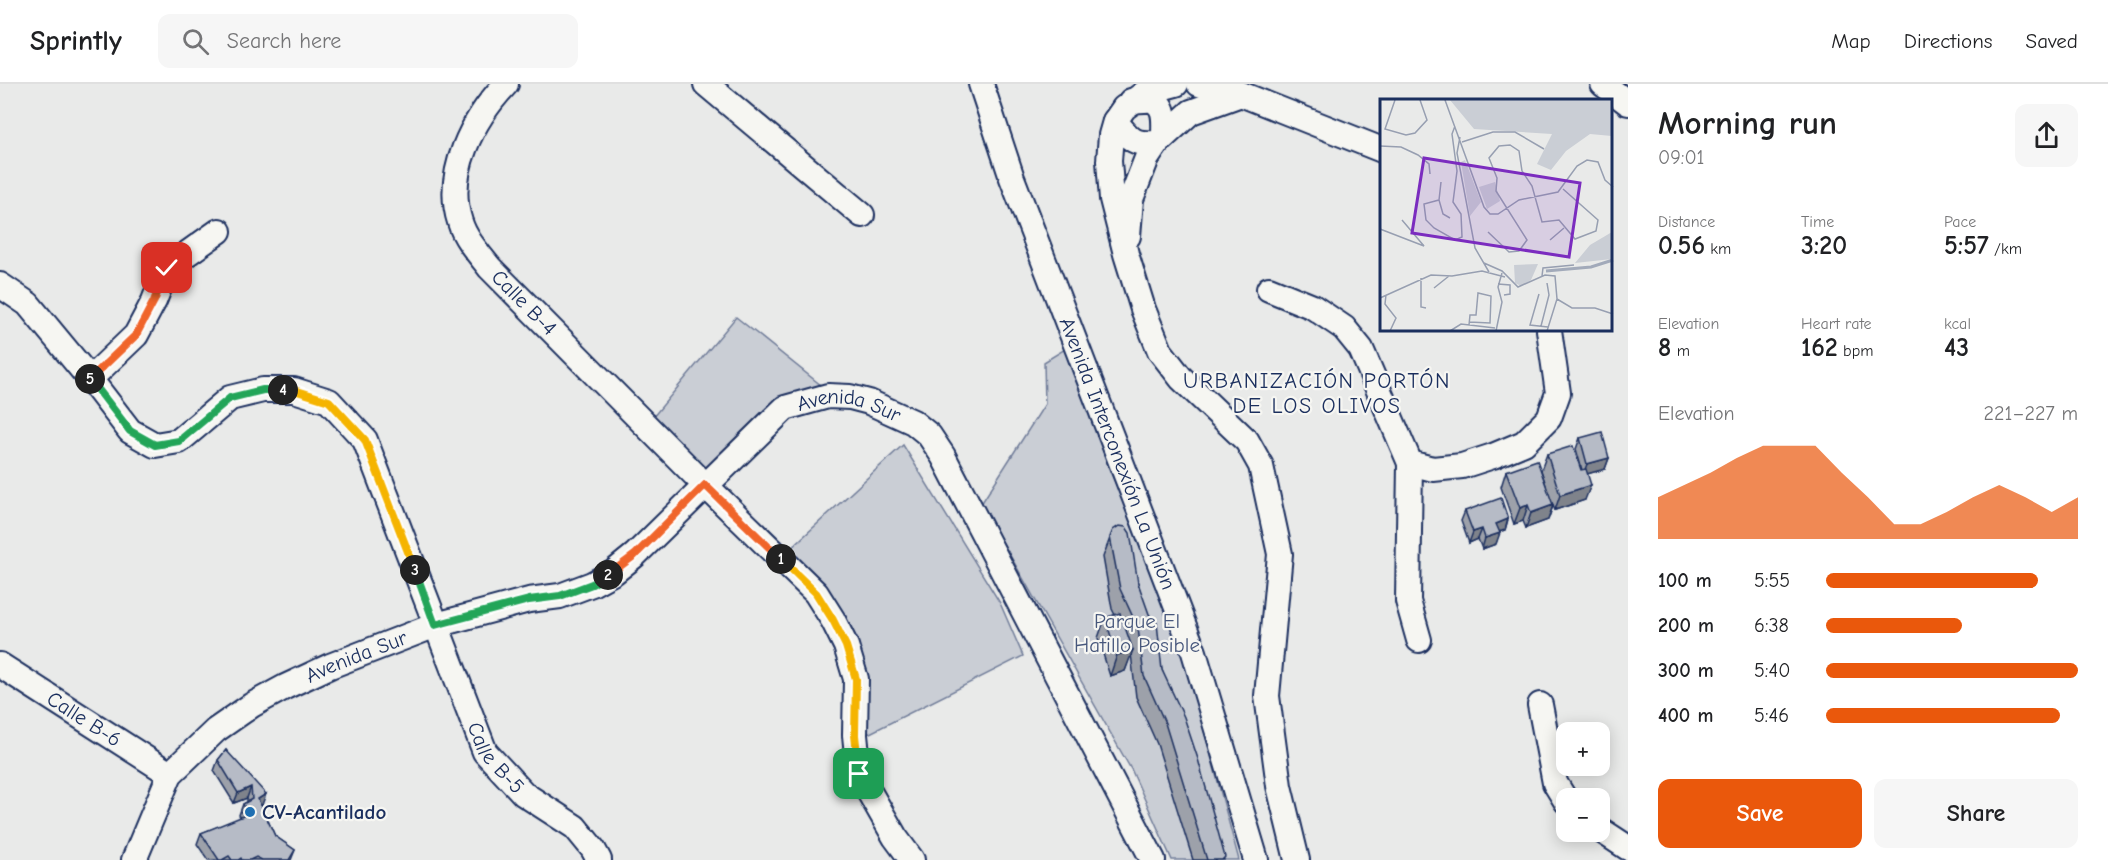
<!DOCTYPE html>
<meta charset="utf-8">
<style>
body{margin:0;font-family:"Comic Neue",sans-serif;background:#f6f6f6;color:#202124;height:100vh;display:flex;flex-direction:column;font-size:22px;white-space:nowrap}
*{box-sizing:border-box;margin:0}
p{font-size:20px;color:#757577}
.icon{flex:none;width:33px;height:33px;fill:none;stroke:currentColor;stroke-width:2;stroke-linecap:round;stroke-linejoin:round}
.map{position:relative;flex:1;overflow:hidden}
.drawer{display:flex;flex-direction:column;background:#fff;width:480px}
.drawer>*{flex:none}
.fabs{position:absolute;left:1556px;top:638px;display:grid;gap:12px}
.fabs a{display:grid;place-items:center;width:54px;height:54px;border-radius:12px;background:#fff;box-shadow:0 3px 15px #0003;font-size:30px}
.pin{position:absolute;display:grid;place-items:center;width:51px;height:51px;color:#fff;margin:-26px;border-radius:12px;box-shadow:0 3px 9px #0006}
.km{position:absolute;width:30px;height:30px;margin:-15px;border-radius:50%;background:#222;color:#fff;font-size:16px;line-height:30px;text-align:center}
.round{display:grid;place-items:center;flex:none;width:63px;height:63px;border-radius:12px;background:#f6f6f6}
.overview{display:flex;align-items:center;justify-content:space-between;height:102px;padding:0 30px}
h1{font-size:33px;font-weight:700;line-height:45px}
.metrics{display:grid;grid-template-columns:repeat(3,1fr);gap:9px;height:102px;padding:6px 30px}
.metrics div{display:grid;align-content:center}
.metrics b{font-size:26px;font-weight:700}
.metrics small{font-size:16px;font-weight:400}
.metrics p{font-size:16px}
.chart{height:168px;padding:12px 30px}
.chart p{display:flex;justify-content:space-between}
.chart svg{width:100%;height:108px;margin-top:6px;fill:#ea580c;opacity:.7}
.action{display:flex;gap:12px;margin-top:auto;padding:12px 30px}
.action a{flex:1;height:69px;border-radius:12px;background:#ea580c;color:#fff;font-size:24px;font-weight:700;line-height:69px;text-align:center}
.action a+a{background:#f6f6f6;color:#202124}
ul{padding:0 30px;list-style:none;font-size:20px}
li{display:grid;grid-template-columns:96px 72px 1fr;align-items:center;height:45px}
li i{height:15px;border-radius:8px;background:#ea580c}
header{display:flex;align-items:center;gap:36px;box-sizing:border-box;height:84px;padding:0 30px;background:#fff;border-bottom:2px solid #e0e0e0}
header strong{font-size:28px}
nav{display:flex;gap:33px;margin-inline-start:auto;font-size:21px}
.search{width:420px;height:54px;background:#f6f6f6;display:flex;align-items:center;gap:15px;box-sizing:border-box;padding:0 21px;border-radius:12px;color:#757577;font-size:22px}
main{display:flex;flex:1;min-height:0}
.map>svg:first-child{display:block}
.green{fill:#caced5;stroke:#727e9a;stroke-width:1.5}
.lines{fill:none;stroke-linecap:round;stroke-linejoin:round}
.minor-casing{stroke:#1b2f5e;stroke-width:28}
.minor{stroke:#f6f6f2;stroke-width:24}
.wall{fill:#9da1aa;stroke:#1b2f5e;stroke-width:1.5}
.shaded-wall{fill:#7f838b;stroke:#1b2f5e;stroke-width:1.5}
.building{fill:#b6bbc6;stroke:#1b2f5e;stroke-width:1.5}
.split-1-casing{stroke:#fff;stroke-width:12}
.split-2-casing{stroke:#fff;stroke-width:12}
.split-3-casing{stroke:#fff;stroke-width:12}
.split-4-casing{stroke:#fff;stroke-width:12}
.split-5-casing{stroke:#fff;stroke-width:12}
.split-6-casing{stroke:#fff;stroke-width:12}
.split-1{stroke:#f5b400;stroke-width:8}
.split-2{stroke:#f0652b;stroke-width:8}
.split-3{stroke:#22a559;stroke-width:8}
.split-4{stroke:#f5b400;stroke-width:8}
.split-5{stroke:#22a559;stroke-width:8}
.split-6{stroke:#f0652b;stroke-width:8}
.poi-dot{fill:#1f6fb2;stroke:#f6f6f2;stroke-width:2}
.labels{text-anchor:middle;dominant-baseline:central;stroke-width:4.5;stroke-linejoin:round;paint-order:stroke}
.street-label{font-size:21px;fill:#1b2f5e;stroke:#f6f6f2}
.park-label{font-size:21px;fill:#47577c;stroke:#f6f6f2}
.poi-label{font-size:21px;font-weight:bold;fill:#1b2f5e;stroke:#f6f6f2;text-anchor:start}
.neighbourhood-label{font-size:22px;letter-spacing:1.5px;fill:#1b2f5e;stroke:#f6f6f2}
.inset-river{fill:none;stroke:#a2aaba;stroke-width:3}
.inset-road{fill:none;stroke:#979fb1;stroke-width:1.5}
.view{fill:#7b2cbf;fill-opacity:0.15;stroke:#7b2cbf;stroke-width:3}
.inset-edge{fill:none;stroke:#1b2f5e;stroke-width:3}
</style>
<header>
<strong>Sprintly</strong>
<div class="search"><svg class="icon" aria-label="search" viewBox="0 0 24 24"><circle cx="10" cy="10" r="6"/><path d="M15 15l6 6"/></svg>Search here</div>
<nav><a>Map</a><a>Directions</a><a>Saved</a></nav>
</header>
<main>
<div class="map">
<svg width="1628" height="776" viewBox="0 0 1628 776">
<rect width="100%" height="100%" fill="#e9eae9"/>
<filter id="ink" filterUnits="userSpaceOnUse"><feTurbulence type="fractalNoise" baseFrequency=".0167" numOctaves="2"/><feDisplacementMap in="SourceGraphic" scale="12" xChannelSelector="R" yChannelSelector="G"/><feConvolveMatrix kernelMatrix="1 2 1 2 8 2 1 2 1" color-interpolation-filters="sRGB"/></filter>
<g filter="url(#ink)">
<g class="green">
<polygon points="736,233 822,302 706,390 653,333"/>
<polygon points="1065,265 1085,315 1108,382 1175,539 1239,776 1172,776 1132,687 981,420 1045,320 1044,278"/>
<polygon points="903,361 1000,519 1023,572 868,650 867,592 789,466"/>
</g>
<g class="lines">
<g class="minor-casing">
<g id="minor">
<path id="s1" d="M506,0C473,35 444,89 460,138C465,155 479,170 490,184L705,401L816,509L833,536L846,562L856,595L855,651L859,690L895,753L912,776"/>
<polyline points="706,0 862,131"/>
<path id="s2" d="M981,0L1012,94L1194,568L1256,776"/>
<polyline points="1176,0 1146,8 1124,24 1115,37 1111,51 1109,77 1112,115 1126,170 1143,225 1160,267 1181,294 1247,357 1261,382 1280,470 1267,612 1279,702 1297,776"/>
<polyline points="1199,0 1241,10 1382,66"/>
<polyline points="1603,0 1628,19"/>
<path d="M1131,17C1137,17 1146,15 1152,16C1167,21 1164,40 1164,52"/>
<path d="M1115,37C1130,55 1133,61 1157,59"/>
<polyline points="1128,152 1131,115 1147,74 1157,59 1191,28 1241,10"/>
<path id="s3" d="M0,201L28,220L90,295L130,347L155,361L179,357L230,314L263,306H294L329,317L365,356L485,668L524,710L575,743L593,765L599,776"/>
<polyline points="1269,205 1313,223 1344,244 1361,265 1410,379 1433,385 1462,382 1493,372 1524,359 1549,334 1558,309 1549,246"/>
<polyline points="90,295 136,251 154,217 167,184 219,147"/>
<polyline points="1410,379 1408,517 1419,556"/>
<path id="s4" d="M0,581L170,690"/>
<polyline points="1540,621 1555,699 1566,717"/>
<polyline points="1599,745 1628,764"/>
<path id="s5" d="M134,776L170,690L216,646L252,621L285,603L330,582L436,541L529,516L560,512L592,500L614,488L635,471L785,324L828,312L850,313L869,318L913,338L929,351L943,372L1153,776"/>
</g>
</g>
<use href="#minor" class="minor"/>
</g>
<g class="wall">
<polygon points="1580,354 1609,374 1605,385 1587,390 1585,416 1555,426 1553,422 1548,436 1526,444 1523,437 1514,440 1501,403 1506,387 1546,401 1541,386 1547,370 1582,386 1576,365"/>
<polygon points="1465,427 1508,435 1505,446 1499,448 1496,460 1482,465 1478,455 1469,459 1461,437"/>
<polygon points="1113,446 1138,499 1162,586 1224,776 1193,776 1157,660 1136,613 1131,569 1125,587 1110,592 1098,554 1105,534 1115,531 1112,525 1103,473"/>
<polygon points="226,666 262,721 261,721 275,752 295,766 291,776 208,776 197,760 201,749 241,734 239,731 243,720 247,718 247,714 234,719 214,687 218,676"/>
</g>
<g class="shaded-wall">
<polygon points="1609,374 1605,385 1583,391 1587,380"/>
<polygon points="1591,401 1585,416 1555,426 1560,411"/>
<polygon points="1528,421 1523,437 1514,440 1520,424"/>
<polygon points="1553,421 1548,436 1526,444 1531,429"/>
<polygon points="1508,435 1505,446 1492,450 1496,440"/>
<polygon points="1482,445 1478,455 1469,459 1473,448"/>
<polygon points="1500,449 1496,460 1482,465 1485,454"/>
<polygon points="1133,566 1125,587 1110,592 1117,571"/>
<polygon points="251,703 247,714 234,719 238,709"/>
<polygon points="266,710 262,721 254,726 258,715"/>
</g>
<g class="building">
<polygon points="1602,348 1609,374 1587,380 1580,354"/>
<polygon points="1573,362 1581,386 1586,385 1591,401 1560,411 1547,370"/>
<polygon points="1537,376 1553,421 1531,429 1528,421 1520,424 1506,387"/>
<polygon points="1501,414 1508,435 1496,440 1500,449 1485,454 1482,445 1473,448 1465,427"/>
<polygon points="1119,442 1126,443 1130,449 1138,499 1149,530 1157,539 1162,586 1184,633 1198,675 1225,773 1222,776 1207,776 1165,639 1144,592 1138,544 1120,505 1110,453 1113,446"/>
<polygon points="1120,529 1133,566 1117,571 1105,534"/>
<polygon points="226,666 266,710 258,715 275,752 295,766 289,776 262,776 256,773 250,776 242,776 241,774 238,776 232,776 229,772 222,776 219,776 201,749 248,730 243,720 252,715 251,703 238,709 218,676"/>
</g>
</g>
<g class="lines" filter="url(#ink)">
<g class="split-1-casing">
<polyline id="split-1" points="781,475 816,509 833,536 846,562 856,595 855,651 859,690"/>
</g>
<g class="split-2-casing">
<polyline id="split-2" points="608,491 635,471 705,401 781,475"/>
</g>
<g class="split-3-casing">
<polyline id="split-3" points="415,486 435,541 529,516 560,512 592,500 608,491"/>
</g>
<g class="split-4-casing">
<polyline id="split-4" points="283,306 294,306 329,317 365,356 415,486"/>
</g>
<g class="split-5-casing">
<polyline id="split-5" points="90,295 130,347 155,361 179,357 230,314 263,306 283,306"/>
</g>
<g class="split-6-casing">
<polyline id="split-6" points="90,295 136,251 154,217 167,184"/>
</g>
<use href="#split-1" class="split-1"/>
<use href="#split-2" class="split-2"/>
<use href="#split-3" class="split-3"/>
<use href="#split-4" class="split-4"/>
<use href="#split-5" class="split-5"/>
<use href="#split-6" class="split-6"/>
</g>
<circle class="poi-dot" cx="250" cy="728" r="6"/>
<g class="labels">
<g class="street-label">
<text stroke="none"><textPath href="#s1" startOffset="256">Calle B-4</textPath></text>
<text stroke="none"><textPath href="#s5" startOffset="892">Avenida Sur</textPath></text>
<text stroke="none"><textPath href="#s2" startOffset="394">Avenida Interconexión La Unión</textPath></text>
<text stroke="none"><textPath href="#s5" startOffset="316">Avenida Sur</textPath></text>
<text stroke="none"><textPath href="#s4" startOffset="100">Calle B-6</textPath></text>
<text stroke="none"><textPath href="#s3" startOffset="816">Calle B-5</textPath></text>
</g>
<g class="park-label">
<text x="1137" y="537">Parque El<tspan x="1137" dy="24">Hatillo Posible</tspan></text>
</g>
<g class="poi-label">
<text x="262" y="728">CV-Acantilado</text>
</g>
<g class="neighbourhood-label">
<text x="1317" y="297">URBANIZACIÓN PORTÓN<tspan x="1317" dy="25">DE LOS OLIVOS</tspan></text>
</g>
</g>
<g transform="translate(1380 15)">
<rect width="232" height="232" fill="#e9eae9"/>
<path d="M70,1H232V37L210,35L186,52L171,71L157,65L172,35L94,30ZM85,61L101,103L90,117L81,63ZM115,83L120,102L107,110L99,88ZM232,133V160L195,164L210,146ZM158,165L151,181L141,187L135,184L134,166Z" fill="#caced5"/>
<path class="inset-river" d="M166,172L211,168L233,161"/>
<path class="inset-road" d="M15,1L5,30L26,36L35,34L47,21L40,1M65,1L104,108L110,115H118L139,101L178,93L197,67L207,61L218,63L225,81L233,88M80,38L77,54L95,149L109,173M82,43L113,33H135L164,50M0,47L21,48L38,56L49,65L50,75M59,101L61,83M70,119L63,115L59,101L44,105L46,121L54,129L75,141L82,138L81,115L73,103L77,72L72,35L75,27M0,130L44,147L22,121M108,133L129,153L139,152L147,141L116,92L117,79L109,59L119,47L130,46L139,52L142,72L152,87L162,123L179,121L195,140L216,132L218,121L183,90M170,141L184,129M104,164L122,172L138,188L165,176L175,177L177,200L167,232M162,177L163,169L194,166M41,179V208L46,209M118,185L130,186V195L124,196M54,189L69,177M159,195L150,226L168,228M6,196L5,205L16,219L10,232M0,199L51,176L72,177L102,172L125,178M177,200L192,209H215L233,215M89,227V226L90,216H96L98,194L111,197L110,224L89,223M161,227L169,196L167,184M70,232L81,225L115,229M116,232L122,203L118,188L122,174"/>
<path class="view" d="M44,59L200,84L189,158L32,134Z"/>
<rect width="232" height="232" class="inset-edge"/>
</g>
</svg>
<div class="fabs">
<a>+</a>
<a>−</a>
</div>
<div class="pin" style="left:859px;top:690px;background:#1e9e55"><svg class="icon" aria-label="arrive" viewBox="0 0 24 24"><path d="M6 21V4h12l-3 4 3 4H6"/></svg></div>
<div class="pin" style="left:167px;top:184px;background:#d93025"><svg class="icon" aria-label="check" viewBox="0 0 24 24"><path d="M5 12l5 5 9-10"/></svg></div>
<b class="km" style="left:781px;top:475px">1</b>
<b class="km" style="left:608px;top:491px">2</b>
<b class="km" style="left:415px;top:486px">3</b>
<b class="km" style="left:283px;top:306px">4</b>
<b class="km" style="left:90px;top:295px">5</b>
</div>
<section class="drawer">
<div class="overview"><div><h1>Morning run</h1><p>09:01</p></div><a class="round"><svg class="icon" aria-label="share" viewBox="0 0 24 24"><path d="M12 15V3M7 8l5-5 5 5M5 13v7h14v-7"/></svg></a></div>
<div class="metrics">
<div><p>Distance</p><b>0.56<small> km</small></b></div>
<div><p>Time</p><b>3:20</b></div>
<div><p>Pace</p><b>5:57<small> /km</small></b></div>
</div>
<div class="metrics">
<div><p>Elevation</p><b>8<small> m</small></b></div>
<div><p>Heart rate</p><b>162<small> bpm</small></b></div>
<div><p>kcal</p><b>43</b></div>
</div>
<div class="chart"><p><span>Elevation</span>221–227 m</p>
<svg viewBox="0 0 160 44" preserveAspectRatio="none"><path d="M0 44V27L10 22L20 17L30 11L40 6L50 6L60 6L70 17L80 27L90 38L100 38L110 33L120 27L130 22L140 27L150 33L160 27V44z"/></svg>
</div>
<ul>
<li><b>100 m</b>5:55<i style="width:84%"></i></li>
<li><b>200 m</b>6:38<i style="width:54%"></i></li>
<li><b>300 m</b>5:40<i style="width:100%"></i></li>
<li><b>400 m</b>5:46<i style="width:93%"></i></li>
</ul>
<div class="action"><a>Save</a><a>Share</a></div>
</section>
</main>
